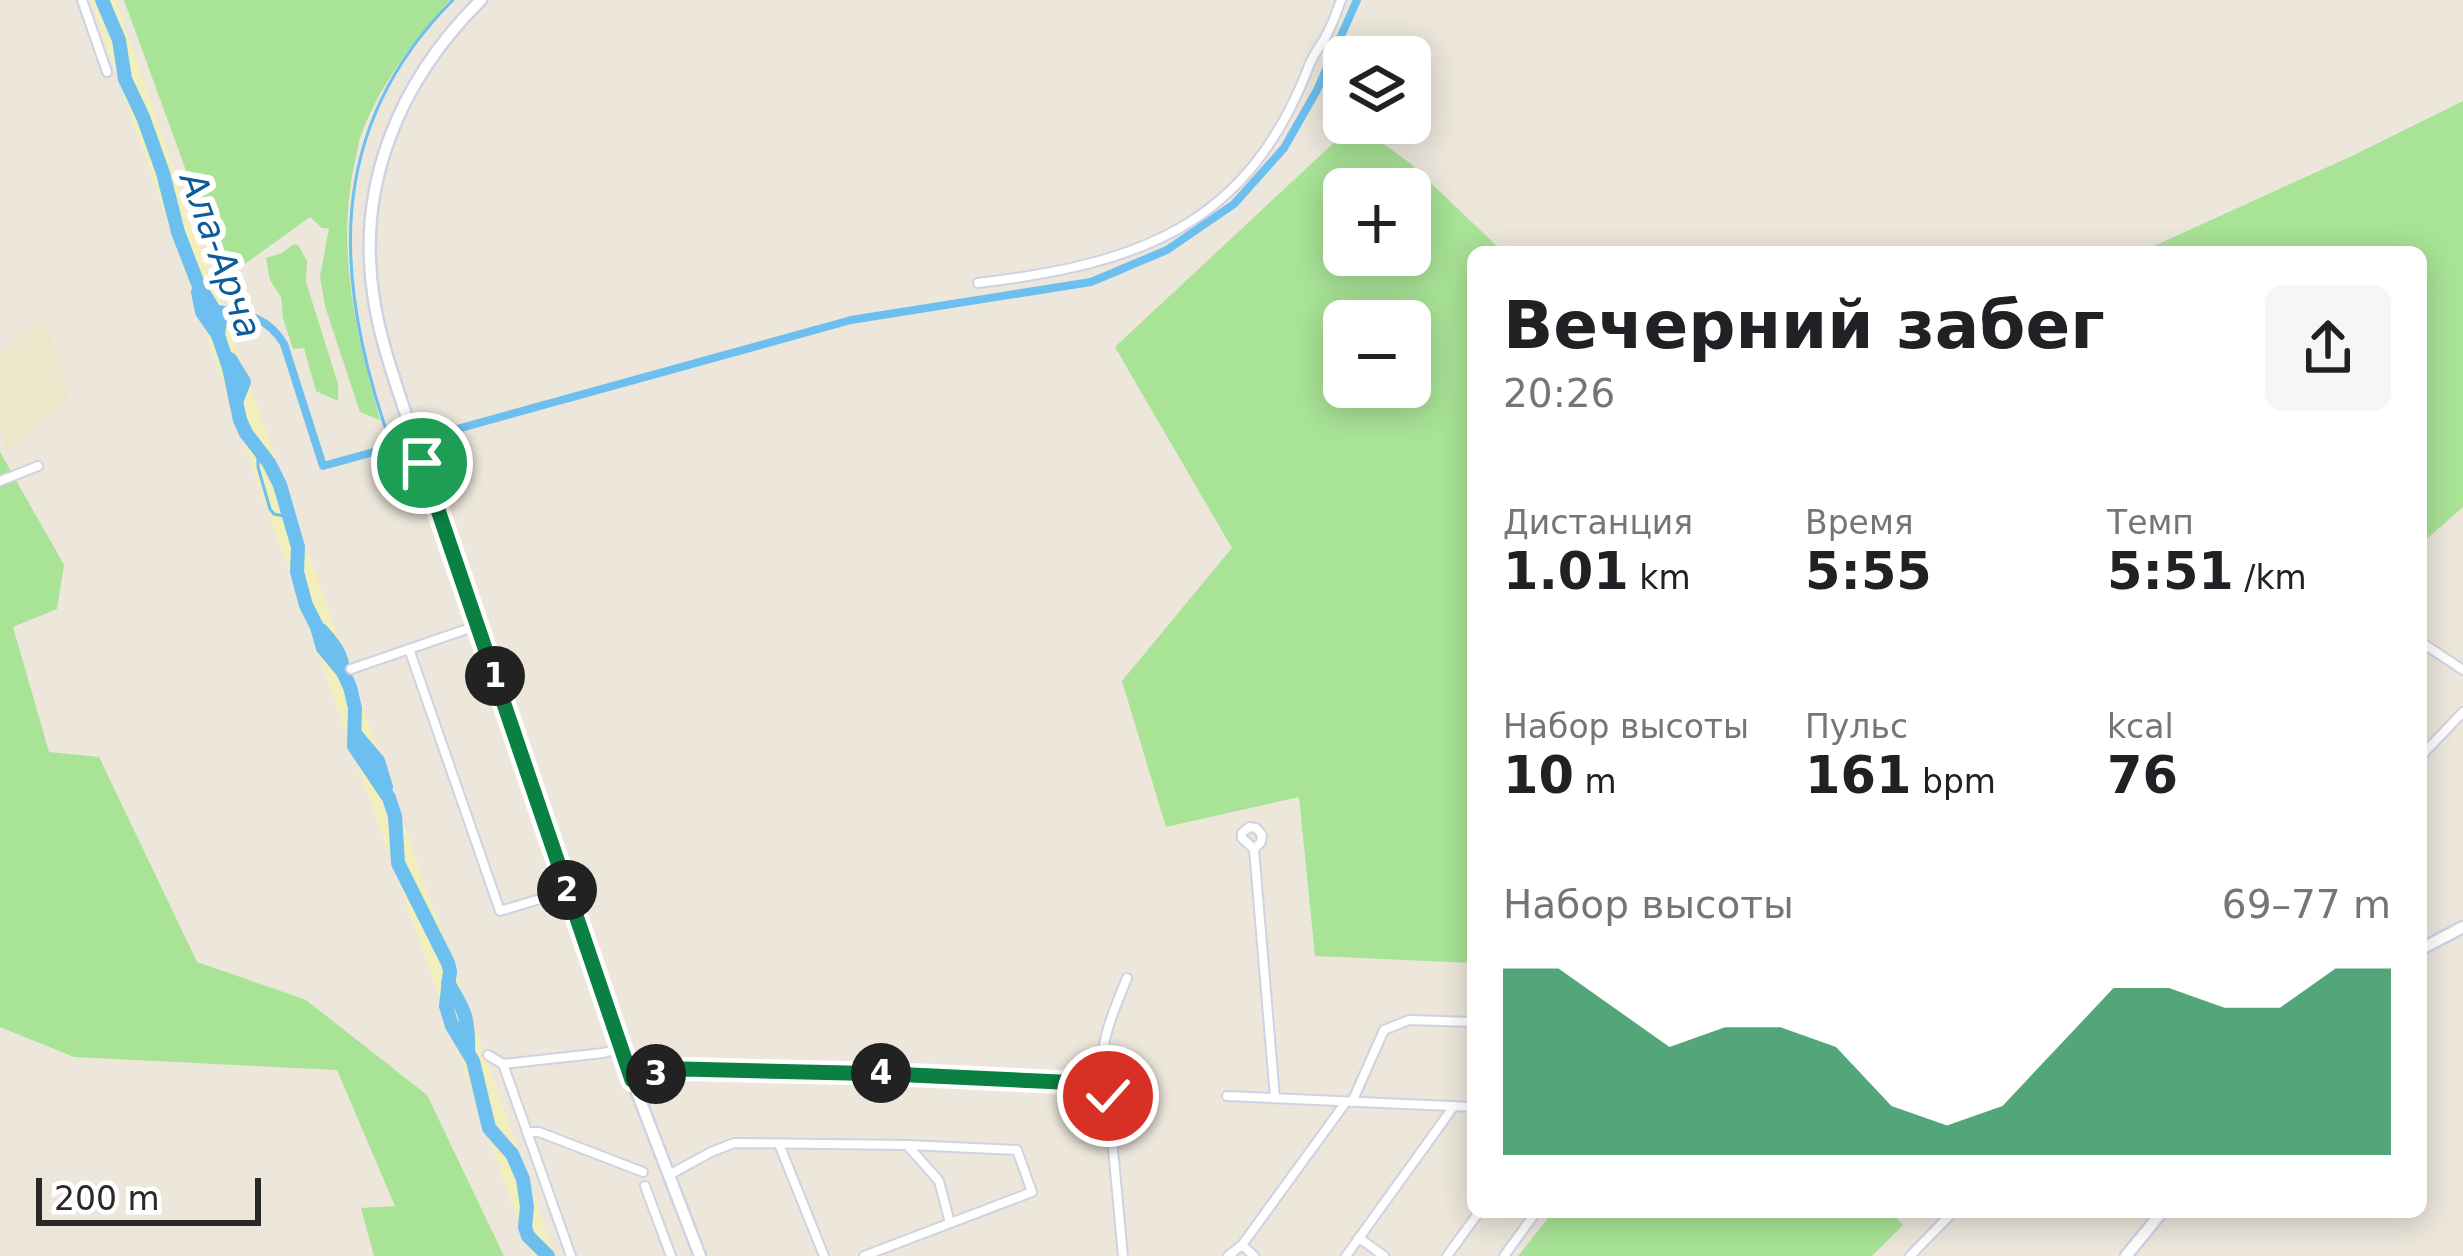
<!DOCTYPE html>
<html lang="ru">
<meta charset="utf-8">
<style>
body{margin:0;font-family:"DejaVu Sans",sans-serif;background:#f6f6f6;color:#202124;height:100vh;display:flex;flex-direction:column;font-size:45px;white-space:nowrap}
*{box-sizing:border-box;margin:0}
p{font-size:39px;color:#757577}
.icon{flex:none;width:66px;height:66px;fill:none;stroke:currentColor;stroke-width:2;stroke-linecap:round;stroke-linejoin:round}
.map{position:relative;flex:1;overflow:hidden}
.drawer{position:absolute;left:1467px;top:246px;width:960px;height:972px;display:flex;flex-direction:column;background:#fff;border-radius:18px;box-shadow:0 6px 30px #0003}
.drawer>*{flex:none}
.controls{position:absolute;left:1323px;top:36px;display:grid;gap:24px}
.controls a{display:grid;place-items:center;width:108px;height:108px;border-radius:18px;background:#fff;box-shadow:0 6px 30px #0003;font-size:60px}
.scale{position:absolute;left:36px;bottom:30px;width:225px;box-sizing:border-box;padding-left:12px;border:6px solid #292929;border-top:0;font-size:33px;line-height:42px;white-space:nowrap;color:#292929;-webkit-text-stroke:9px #fff;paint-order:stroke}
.pin{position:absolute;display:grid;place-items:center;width:102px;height:102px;color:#fff;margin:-51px;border:6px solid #fff;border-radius:50%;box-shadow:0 3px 12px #0007}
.km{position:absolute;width:60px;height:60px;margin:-30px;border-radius:50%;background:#222;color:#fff;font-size:33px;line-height:60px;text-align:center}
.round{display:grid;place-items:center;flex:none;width:126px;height:126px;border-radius:18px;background:#f6f6f6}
.summary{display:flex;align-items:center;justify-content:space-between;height:204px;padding:0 36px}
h1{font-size:66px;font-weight:700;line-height:90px}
.figures{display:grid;grid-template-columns:repeat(3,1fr);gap:18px;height:204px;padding:12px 36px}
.figures div{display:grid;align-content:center}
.figures b{font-size:51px;font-weight:700}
.figures small{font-size:33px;font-weight:400}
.figures p{font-size:33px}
.chart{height:336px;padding:24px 36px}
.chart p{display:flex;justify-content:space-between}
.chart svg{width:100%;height:216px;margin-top:12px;fill:#0b8043;opacity:.7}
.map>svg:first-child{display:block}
.education{fill:#eee6ca}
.green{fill:#a8e396;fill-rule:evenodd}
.sand{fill:#f2efbd}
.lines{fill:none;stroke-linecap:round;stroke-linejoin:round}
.stream{stroke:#6cbfef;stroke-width:3}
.canal{stroke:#6cbfef;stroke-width:8}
.river{stroke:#6cbfef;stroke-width:14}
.street-casing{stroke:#d0d2e3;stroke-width:12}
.secondary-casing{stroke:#d0d2e3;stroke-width:15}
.street{stroke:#fff;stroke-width:8}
.secondary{stroke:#fff;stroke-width:10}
.route-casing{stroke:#fff;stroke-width:24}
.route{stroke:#0b8043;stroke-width:15}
.labels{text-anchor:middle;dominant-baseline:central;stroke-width:12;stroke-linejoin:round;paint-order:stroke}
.water-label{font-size:36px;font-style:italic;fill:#0c5b9b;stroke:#fff}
</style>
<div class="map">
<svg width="2463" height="1256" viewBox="0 0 2463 1256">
<rect width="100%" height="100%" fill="#ece6db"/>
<polygon class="education" points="44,316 69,399 6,451 0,431 0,355"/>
<g class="green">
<path d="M124,0H450C415,39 383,80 363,130C358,141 357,154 354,166C336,254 357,335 380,420L360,412L325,306L320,277L329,228H322L310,217L235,271L234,256L220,264Z"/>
<polygon points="2463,101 2463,507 2421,544 2421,252 2141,252 2354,155"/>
<path d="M1355,123L1411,164L1503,252H1473V963L1315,956L1299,797L1166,827L1122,681L1232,548L1115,347ZM1344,189H1410V255H1344ZM1410,321V387H1344V321Z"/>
<polygon points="294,244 299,246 307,261 306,282 338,384 338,401 316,391 304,348 293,349 283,318 281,297 270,280 266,258 282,253"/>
<polygon points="0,452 64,565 57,609 13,627 49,752 99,757 197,962 306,1000 427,1095 504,1256 374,1256 361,1208 395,1206 337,1070 74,1057 0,1027"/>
<polygon points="1553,1212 1891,1212 1903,1225 1872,1256 1518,1256"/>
</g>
<polygon class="sand" points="91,0 115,0 555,1256 532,1256 522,1232 253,469"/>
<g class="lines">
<g class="stream">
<path d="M392,447C334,284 322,131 453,0"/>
<polyline points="258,451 258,467 270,509 274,514 289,517"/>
<polyline points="448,1012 466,1032"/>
</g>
<path class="canal" d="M213,308C243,314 267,315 284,344L323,466L851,320L1091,282L1167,250L1234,204L1284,148L1317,90L1357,0"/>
<g class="river">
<polyline points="102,0 119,40 125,79 143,117 163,173 178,232 198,284 220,320 218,335 229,368 240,420 246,433 269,463 280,485 298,547 297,572 306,605 317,627 323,648 343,672 350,687 355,708 354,746 389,798 395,816 398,863 448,963 450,971 446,1006 452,1026 473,1061 489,1128 512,1154 523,1179 527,1207 525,1227 528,1236 548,1256"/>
<polyline points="198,292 202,312 218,335"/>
<polyline points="230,359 244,382 236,402"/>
<path d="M321,630C332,642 343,655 343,672"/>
<polyline points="356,735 378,761 386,787"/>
<path d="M448,983C464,1009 469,1018 468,1050"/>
</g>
<g class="street-casing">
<g id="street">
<polyline points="82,0 107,72"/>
<path d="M978,283C1138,264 1247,227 1309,66C1313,54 1322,45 1327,34C1333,23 1337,11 1341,0"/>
<polyline points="0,481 38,466"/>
<polyline points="2421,642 2463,670"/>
<polyline points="409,649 500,911 567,891"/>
<polyline points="351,669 476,626"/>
<polyline points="2421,756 2463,712"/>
<polyline points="1254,849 1242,838 1242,833 1249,827 1256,828 1262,835 1261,842 1254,849 1275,1098"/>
<polyline points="488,1055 503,1064 603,1053 620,1048"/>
<polyline points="503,1064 571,1256"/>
<polyline points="632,1080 683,1069 890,1074 1103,1084"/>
<polyline points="1227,1096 1473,1107"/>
<polyline points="1352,1102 1384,1030 1409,1020 1473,1022"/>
<polyline points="527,1132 539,1132 643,1172"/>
<polyline points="779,1144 824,1256"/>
<polyline points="908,1146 939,1181 950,1223"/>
<polyline points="669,1175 711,1152 734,1143 908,1145 1017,1150 1032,1192 864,1256"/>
<polyline points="645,1186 671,1256"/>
<polyline points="1359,1238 1384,1256"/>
<polyline points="1242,1245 1254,1256"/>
<path d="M1123,1256L1108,1096C1092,1056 1112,1015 1127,978"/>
<polyline points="1228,1256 1242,1245 1346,1102"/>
<polyline points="1346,1256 1454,1106"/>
<polyline points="1447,1256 1479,1212"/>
<polyline points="1504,1256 1536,1212"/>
<polyline points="1910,1256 1953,1212"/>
</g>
</g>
<g class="secondary-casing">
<g id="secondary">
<path d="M481,0C400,80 355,185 374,300C381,345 398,389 412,433L620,1048L700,1256"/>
<polyline points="2421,949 2463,927"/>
<polyline points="2126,1256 2162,1212"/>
</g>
</g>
<use href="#street" class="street"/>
<use href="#secondary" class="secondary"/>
</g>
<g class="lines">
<g class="route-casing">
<polyline id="route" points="422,463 632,1080 683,1069 890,1074 1103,1084 1108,1096"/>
</g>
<use href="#route" class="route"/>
</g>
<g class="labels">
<g class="water-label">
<text transform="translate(221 255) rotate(70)">Ала-Арча</text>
</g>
</g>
</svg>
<div class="controls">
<a><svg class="icon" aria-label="layers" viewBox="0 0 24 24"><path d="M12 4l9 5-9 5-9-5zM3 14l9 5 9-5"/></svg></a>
<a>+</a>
<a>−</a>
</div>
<div class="scale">200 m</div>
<div class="pin" style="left:422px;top:463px;background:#1e9e55"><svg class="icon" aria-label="arrive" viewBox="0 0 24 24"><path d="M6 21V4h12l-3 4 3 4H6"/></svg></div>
<div class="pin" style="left:1108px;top:1096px;background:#d93025"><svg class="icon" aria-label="check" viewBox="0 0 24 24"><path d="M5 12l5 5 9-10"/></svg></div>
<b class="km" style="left:495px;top:676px">1</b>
<b class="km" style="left:567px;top:890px">2</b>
<b class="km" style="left:656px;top:1074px">3</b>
<b class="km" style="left:881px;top:1073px">4</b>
<section class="drawer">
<div class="summary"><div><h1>Вечерний забег</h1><p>20:26</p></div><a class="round"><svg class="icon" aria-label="share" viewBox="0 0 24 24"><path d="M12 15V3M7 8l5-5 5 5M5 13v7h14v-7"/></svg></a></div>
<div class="figures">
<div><p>Дистанция</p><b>1.01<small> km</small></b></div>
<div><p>Время</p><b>5:55</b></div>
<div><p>Темп</p><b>5:51<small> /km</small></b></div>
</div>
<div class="figures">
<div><p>Набор высоты</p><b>10<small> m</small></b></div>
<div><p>Пульс</p><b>161<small> bpm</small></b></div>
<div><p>kcal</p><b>76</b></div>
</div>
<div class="chart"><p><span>Набор высоты</span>69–77 m</p>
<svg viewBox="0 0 160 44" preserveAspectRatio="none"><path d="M0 44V6L10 6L20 14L30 22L40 18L50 18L60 22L70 34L80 38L90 34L100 22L110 10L120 10L130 14L140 14L150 6L160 6V44z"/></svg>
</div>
</section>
</div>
